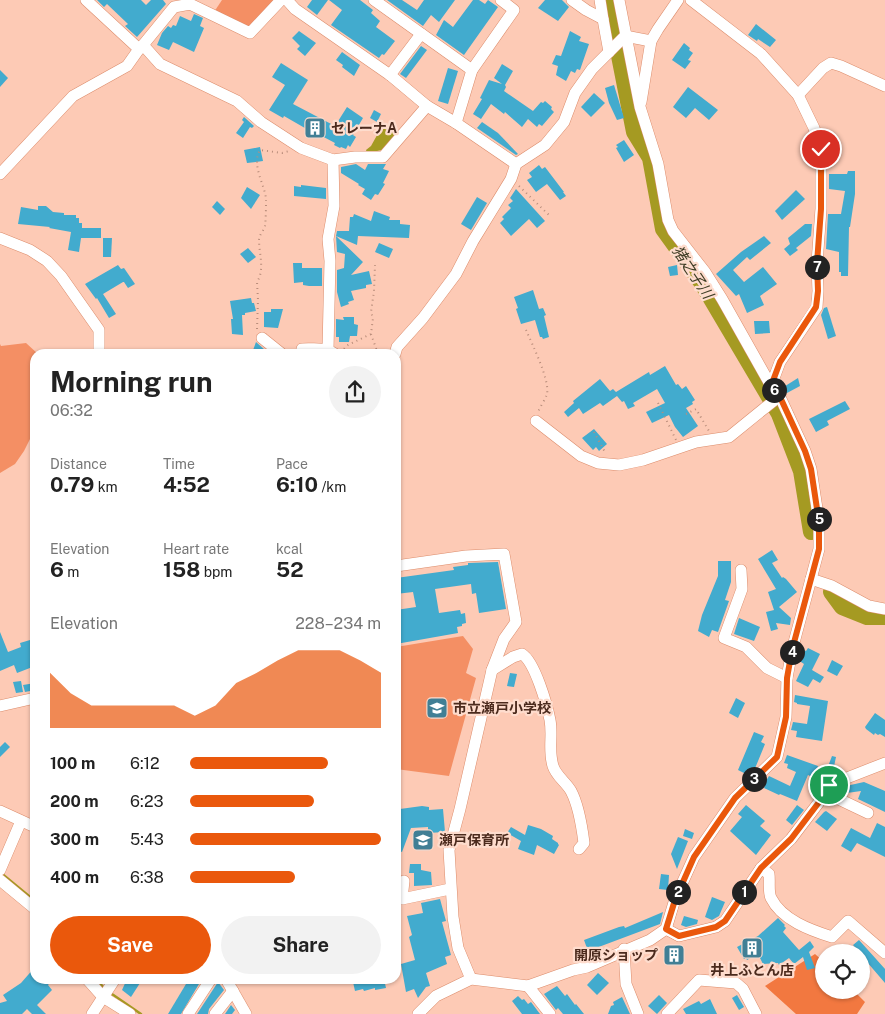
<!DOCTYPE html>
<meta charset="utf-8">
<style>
body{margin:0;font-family:"Public Sans","Noto Sans JP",sans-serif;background:#f2f2f2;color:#222;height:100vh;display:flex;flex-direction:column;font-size:19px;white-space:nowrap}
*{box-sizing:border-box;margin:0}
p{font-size:16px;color:#767676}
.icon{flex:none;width:28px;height:28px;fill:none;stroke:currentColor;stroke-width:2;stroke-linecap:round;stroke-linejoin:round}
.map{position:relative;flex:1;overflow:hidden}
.panel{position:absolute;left:30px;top:349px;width:371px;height:635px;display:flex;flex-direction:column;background:#fff;border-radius:15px;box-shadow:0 1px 4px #0004}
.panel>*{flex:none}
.buttons{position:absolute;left:815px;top:944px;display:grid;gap:10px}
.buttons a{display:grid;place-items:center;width:55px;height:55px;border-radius:50%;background:#fff;box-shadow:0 1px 4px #0004;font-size:25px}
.pin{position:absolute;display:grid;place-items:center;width:42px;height:42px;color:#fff;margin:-21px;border:2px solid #fff;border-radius:50%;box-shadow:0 1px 5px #0007}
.km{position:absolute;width:25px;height:25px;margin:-12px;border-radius:50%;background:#222;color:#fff;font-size:14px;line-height:25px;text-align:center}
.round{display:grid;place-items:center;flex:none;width:52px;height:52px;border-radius:26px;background:#f2f2f2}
.summary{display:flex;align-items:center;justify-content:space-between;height:85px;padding:0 20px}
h1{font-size:28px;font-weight:700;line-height:38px}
.metrics{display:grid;grid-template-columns:repeat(3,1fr);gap:8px;height:85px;padding:5px 20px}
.metrics div{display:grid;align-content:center}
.metrics b{font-size:21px;font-weight:700}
.metrics small{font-size:14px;font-weight:400}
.metrics p{font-size:14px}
.chart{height:140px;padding:10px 20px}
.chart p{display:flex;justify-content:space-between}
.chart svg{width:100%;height:90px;margin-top:5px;fill:#ea580c;opacity:.7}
.button{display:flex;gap:10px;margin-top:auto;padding:10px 20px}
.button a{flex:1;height:58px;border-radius:30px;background:#ea580c;color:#fff;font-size:20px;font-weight:700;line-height:58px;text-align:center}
.button a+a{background:#f2f2f2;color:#222}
ul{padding:0 20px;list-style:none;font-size:16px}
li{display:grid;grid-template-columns:80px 60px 1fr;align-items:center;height:38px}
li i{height:12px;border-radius:6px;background:#ea580c}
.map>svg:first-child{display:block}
.green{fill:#f48f64}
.forest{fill:#f27840}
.water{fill:#a59a22}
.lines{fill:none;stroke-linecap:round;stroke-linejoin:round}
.stream{stroke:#a59a22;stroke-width:2.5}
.river{stroke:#a59a22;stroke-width:16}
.building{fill:#42abce}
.minor-casing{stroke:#dc8c6b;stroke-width:12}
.path{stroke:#b98d7b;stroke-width:2;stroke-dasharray:1 4;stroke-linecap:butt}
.minor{stroke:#fff;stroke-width:11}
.minor-bridge-casing{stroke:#dc8c6b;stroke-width:12;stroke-linecap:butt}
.minor-bridge{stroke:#fff;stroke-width:11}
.route-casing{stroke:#fff;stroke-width:10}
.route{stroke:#ea580c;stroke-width:6}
.labels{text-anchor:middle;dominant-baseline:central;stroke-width:4.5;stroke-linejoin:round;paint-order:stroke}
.poi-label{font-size:14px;font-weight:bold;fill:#4b2a1d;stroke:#fedccd;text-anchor:start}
.water-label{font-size:15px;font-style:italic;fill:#3f3d25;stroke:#fedccd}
</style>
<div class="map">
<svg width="885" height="1014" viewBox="0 0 885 1014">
<rect width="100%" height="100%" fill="#fdcab5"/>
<g class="green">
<polygon points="222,0 277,0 247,28 214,12"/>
<polygon points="26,343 38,354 35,354 35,429 24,451 15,464 0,473 0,344 1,346"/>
<polygon points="463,636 473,649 466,673 476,678 449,776 396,769 396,647"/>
</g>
<polygon class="forest" points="815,954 824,962 824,990 853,990 865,1002 857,1014 796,1014 765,986"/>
<polygon class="water" points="386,126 399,133 387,149 367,153 366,150 371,146 381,128"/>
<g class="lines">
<g class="stream">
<polyline points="1,873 35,901"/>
<polyline points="96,979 105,989"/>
<polyline points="109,992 141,1014"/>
</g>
<g class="river">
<polyline points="608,0 634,132 650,158 663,229 701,282 779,414 801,471 811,532"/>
<polyline points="831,592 842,607 867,617 885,617"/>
</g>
</g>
<g class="building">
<polygon points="97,0 141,0 146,5 151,0 163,0 166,4 137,37 125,26 128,24 107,4 104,7"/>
<polygon points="312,0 328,0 317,15 307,7"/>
<polygon points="329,0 360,0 373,10 371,13 380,21 376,27 395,41 384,55 382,54 379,58 331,25 342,10"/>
<polygon points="387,0 402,0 417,10 424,0 455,0 439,22 431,15 423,26"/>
<polygon points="473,0 479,0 485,4 488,0 498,7 464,55 436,35 444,20 453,27"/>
<polygon points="545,0 562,0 569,7 558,21 538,8"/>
<polygon points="194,14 203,18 200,26 204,28 194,52 173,42 169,50 157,45 162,33 168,26 171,28 173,25 176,26 180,16 191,21"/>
<polygon points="756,24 776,40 770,47 758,39 757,41 748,35"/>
<polygon points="299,31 316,43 305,56 297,49 300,46 292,38"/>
<polygon points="570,31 581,37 579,41 589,44 580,70 577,69 575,73 571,71 566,81 556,75 558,66 552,64 556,55 561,56"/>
<polygon points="684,43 690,48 689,50 693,53 688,60 691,61 685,69 672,60"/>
<polygon points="421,46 427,50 406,78 400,74"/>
<polygon points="342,52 360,65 354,76 342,67 343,65 336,60"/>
<polygon points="281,63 308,80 293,104 335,126 347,107 363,118 353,135 356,137 350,147 348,145 346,149 341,147 340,148 334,145 335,143 318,134 317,135 284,116 283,118 269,110 285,85 272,77"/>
<polygon points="502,64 513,71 505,85 506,87 504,91 533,111 541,102 543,103 545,101 552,107 551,109 554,112 542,126 539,124 537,127 528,119 522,127 505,112 504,114 491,104 481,119 473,114 482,99 480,98 489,80 502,84 494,78"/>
<polygon points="448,68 458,71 448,104 438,101"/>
<polygon points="0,70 8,78 0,87"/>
<polygon points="614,85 624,118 617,120 609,103 605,88"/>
<polygon points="688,87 718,110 709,120 695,108 686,118 673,107"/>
<polygon points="594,93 605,103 591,117 581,107"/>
<polygon points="374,110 381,114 377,122 370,118"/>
<polygon points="244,117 254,126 252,128 250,127 243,138 236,133 244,122 242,120"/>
<polygon points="482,122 498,133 518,154 516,155 477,128"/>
<polygon points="624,140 634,155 624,162 616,148 618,147 616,145"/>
<polygon points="260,147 263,161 247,163 244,150"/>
<polygon points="356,164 365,170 368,164 386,164 383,169 389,171 383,183 385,184 378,195 375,194 371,200 362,194 365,189 358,185 359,184 341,173 341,167"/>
<polygon points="539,165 542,169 545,167 564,192 563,192 566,196 560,200 547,184 536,192 527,180 532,177 529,173"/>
<polygon points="848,171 855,171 855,194 850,227 849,227 848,276 841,276 841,272 839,272 839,252 826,249 828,214 841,214 845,191 829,189 829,174 847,174"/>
<polygon points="301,185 326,188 326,199 294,196 294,186 301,187"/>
<polygon points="247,187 260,195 251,209 241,198"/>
<polygon points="516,189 545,221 537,228 529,219 511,236 500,223 504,219 502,217 511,208 508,205 513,201 510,198"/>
<polygon points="796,190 805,199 782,220 775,211"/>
<polygon points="477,197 487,203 471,230 461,224"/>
<polygon points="217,201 225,209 220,215 212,207"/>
<polygon points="38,206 46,206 53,212 64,213 64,215 76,215 76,218 79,218 79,223 82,223 82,228 101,228 101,238 81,238 79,252 68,250 71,232 49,228 50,227 18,224 21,207 38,210"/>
<polygon points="374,211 390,217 389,220 400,220 400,224 410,225 409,238 358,236 357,245 336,236 337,231 349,231 350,217 353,217 354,214 371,221"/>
<polygon points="805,224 812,224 811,236 796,248 798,250 790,256 784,249 790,244 788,238"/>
<polygon points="336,236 363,262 351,275 369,271 372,284 366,285 366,288 351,291 354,300 348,302 349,304 341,307 337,292 337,270 344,268 345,254 337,252"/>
<polygon points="764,236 771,243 750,260 747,257 733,270 744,282 763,267 777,284 760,296 764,305 747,313 739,294 736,296 716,274 741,252"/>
<polygon points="103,238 112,238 111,257 103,257"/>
<polygon points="379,243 393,249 389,258 375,252"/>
<polygon points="248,248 256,257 248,263 240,254"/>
<polygon points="293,263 302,263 302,268 322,268 322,286 309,286 303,285 303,282 294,283"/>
<polygon points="118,265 121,269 124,268 135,284 128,288 124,282 123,282 103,294 116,314 109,318 97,298 96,299 85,284"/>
<polygon points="677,265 678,275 670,276 668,267"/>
<polygon points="533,290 539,309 543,308 546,315 544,316 549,337 543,339 542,337 540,337 535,320 521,324 516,309 518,308 514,297"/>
<polygon points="251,298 252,303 254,303 256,311 245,313 245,315 242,315 243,335 232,334 231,319 233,319 230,301"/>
<polygon points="827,307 836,336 828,339 821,315 824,308"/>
<polygon points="271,309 283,309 278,328 264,327 264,312 271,312"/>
<polygon points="343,317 354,317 354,324 358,325 357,336 350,336 349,342 339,342 339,337 336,337 336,319 344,320"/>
<polygon points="754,321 769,321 770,333 755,334"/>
<polygon points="256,342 265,350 264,354 252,353"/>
<polygon points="665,366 676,385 678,384 682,389 686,386 695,400 692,402 693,404 686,408 698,426 683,437 675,427 669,415 652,423 646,412 665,403 657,389 633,403 635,406 628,409 624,401 622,402 617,396 603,406 600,403 583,414 579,408 568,417 564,412 574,403 573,401 600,379 610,391 613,389 616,392 649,372 650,375"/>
<polygon points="798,378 800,386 787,393 782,388"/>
<polygon points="845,401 850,409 827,421 829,425 816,432 809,419"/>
<polygon points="594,429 607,444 599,451 596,447 593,450 582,438"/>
<polygon points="772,550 778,560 772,563 782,578 783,577 786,579 797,592 779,607 791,618 790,625 776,623 778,629 771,631 766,612 774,610 768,592 776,589 758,559"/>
<polygon points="718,561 731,561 731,582 725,600 729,601 718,632 712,630 709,637 698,631 702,615 718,576"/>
<polygon points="498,562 506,609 479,613 476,593 472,594 471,584 435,589 439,613 460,610 461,614 465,613 466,623 462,624 462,626 457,627 458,633 396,644 396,610 416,607 413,592 396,594 396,578 454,570 453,567 468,565 468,563"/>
<polygon points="739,618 760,627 754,641 734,634"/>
<polygon points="0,632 8,652 21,647 20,643 30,640 35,656 35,666 17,673 14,665 0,671"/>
<polygon points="800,648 806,651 808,648 820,654 812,670 824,677 820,683 813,679 808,687 796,681 804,664 798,660"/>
<polygon points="832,660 843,666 837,676 827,671"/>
<polygon points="510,673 517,674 514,687 507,686"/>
<polygon points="21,681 23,692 16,693 13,682"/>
<polygon points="35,683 35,690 25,692 23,685"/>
<polygon points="795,695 828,701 822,741 796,737 797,731 791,730 793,722 807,724 810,706 797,704 797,703 794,702"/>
<polygon points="736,698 745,703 738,718 729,713"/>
<polygon points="875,713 885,720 885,737 880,734 878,735 875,733 874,735 866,729 865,727"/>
<polygon points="754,732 764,736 761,742 765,744 756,766 755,768 753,767 748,775 738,770"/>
<polygon points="5,742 10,747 0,757 0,747"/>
<polygon points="787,755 818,766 816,775 813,774 812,777 808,775 797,801 780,794 779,795 764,788 765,785 764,784 769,776 790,786 796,772 787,768 788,764 784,763"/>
<polygon points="832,756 836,757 832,776 828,777 824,777"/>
<polygon points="864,782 885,791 885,812 858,799 861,791 847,793 846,786"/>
<polygon points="746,805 765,821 760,826 771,835 756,855 730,831 742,817 738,814"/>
<polygon points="797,805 804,810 792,825 786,820"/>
<polygon points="422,806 429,807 429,810 443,809 445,832 428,833 428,827 411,828 402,852 396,850 396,820 400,809"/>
<polygon points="826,811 837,819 827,831 815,822 824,812"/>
<polygon points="877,823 885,827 885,857 857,843 851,852 841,846 851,828 870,838"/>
<polygon points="528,825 541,829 553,836 552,839 558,843 558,844 559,845 554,854 537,845 534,855 518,849 521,841 507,833 511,827 525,835"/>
<polygon points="685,829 694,833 692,839 683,836"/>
<polygon points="678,837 688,841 677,869 671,854"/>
<polygon points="410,864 421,864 421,870 431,872 432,885 414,886 414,873 409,873"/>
<polygon points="661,874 669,875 668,890 659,889"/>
<polygon points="712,897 725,902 719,916 712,920 705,917"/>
<polygon points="440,899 446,921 442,922 451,955 445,957 447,964 426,973 430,986 426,987 418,998 414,989 406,992 401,964 415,960 409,937 412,935 407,916 423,913 421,903"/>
<polygon points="663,912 660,924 588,951 584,940 619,927 624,926 625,928"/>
<polygon points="684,916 698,920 697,924 686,927 681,925"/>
<polygon points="778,918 785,925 784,926 786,928 783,932 799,950 810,941 814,947 809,952 815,968 807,970 803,957 794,964 789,958 779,965 778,963 763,964 758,954 747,960 746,958 744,959 737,947 758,936"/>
<polygon points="859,940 885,969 885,983 861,955 861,952 859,952 853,945"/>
<polygon points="678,945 682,963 670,965 666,947"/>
<polygon points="35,967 35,979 53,979 48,985 52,990 37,1005 46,1014 32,1014 27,1009 22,1014 0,1014 0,1003 7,1001 3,995 21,983"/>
<polygon points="598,973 609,983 597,995 587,985"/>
<polygon points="127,979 134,979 140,983 131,997 122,990"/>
<polygon points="189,979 202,979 181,1014 168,1014"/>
<polygon points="359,979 384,979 386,988 375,990 375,988 364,991 363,989 355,991 353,982 360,980"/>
<polygon points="218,982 224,990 209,1009 208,1014 197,1014"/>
<polygon points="557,986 565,996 567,994 575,1005 576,1004 584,1014 563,1014 558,1008 556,1010 544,994"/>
<polygon points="659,995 667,1003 657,1014 648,1006"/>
<polygon points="737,995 744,1007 739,1010 732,998"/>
<polygon points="518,996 522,1000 524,999 528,1004 531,1002 540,1014 522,1014 512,1001"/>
<polygon points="622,997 630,1014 608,1014 611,1006 614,1005 613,1002"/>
<polygon points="710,999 717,1014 686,1014 683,1009 699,1001 701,1004"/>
<polygon points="231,1005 235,1010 232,1014 225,1014"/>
</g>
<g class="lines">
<g class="minor-casing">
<g id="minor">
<polyline points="86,0 139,49 143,45 160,64 237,101 261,122 301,148 333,160 355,157 383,157 427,106"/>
<polyline points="287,0 295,9 390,75 427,106 456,123 516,164"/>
<polyline points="374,0 472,70"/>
<polyline points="572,0 586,10 603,19 609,52"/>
<polyline points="600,0 603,19"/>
<polyline points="691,0 761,54 798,95 814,128 821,149 821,209 817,263 818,291 817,307 780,362 771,386"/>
<polyline points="143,45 174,7 190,4 250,33 281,0"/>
<polyline points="390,75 421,34"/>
<polyline points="798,95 823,68 831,63 841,66 885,86"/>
<polyline points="641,102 651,41 658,29 678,0"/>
<polyline points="456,123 472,70 514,10 501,0"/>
<polyline points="0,174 73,96 127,66 139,49"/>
<polyline points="0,238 30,250 47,261 61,276 99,330 99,354"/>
<polyline points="262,338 282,354"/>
<polyline points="328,349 330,261 328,239 334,206 333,160"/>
<path d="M301,354L302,349C314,349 325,347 335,354"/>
<polyline points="395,354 397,347 423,318 456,274 473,241 511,179 516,164 545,145 564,122 575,93 592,69 625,36 651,41"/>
<polyline points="536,421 581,456 598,463 619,465 643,460 696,442 729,437 766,407"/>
<polyline points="396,566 466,556 504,554 516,622 504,639 492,670 460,809 449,850 453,917 458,948 471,979"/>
<polyline points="741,570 742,589 724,638 746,647 767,668 787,678"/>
<polyline points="811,579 832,586 869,606 885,609"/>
<path d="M492,670L513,657L522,654C535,662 547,705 550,720C553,736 548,750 553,766C556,776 566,782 571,791C579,806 582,827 584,843L579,849"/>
<polyline points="0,706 35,698"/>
<polyline points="826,793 868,813"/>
<polyline points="0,811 35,827"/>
<path d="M761,868L769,874C770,881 768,892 771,898C782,920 810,930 832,937L848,921L885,953"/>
<polyline points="0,870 21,821"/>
<polyline points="0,880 35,909"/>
<polyline points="404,881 402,899 450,889"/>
<polyline points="666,929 679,936 716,927 725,921 761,868 791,839 826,793 829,785 885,763"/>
<polyline points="624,949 626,984 638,1014"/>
<polyline points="87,979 103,997 130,1014"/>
<polyline points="226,979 246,1014"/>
<polyline points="528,986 550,1014"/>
<polyline points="92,1014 115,979"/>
<polyline points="188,1014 211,979"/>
<polyline points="215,1014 233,991"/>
<polyline points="418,1014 436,996 471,979 528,986 573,970 587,967 650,940 666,929 675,899 694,857 735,798 777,757 786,717 787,678 792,650 819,549 819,522 811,469 805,451 780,397 771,386 722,299 705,272 673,231 668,220 658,164 640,107 619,0"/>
<polyline points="667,1014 699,980 736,983 743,989 756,1014"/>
</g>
</g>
<g class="path">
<polyline points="519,186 551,217"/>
<path d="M257,329L258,300L257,282C265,270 259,253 259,240C259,235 263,232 265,226C266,218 266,207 266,199C265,185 251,165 260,150L282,153L289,151"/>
<path d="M526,330C532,344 550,380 547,394C545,400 540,407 538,412"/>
<polyline points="371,334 378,354"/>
<polyline points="344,349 348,345 371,334 373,318 371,312 374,291 375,265"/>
<polyline points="658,403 676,440"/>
<polyline points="686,414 696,409 709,431"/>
<polyline points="594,432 606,454"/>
</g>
<use href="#minor" class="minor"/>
<g class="minor-bridge-casing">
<polyline id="minor-bridge" points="766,407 780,396"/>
</g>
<use href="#minor-bridge" class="minor-bridge"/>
</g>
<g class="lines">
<g class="route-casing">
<polyline id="route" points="821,149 821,209 817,263 818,291 816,307 780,362 771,386 780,397 805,451 811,469 819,522 819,549 792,650 787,678 786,717 777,757 735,798 694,857 675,900 666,929 679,936 716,927 725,921 761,868 791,839 826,793 829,785"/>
</g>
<use href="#route" class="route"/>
</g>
<defs>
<g id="building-square" transform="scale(1.125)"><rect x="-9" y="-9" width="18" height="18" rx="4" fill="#417f95" stroke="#fedccd"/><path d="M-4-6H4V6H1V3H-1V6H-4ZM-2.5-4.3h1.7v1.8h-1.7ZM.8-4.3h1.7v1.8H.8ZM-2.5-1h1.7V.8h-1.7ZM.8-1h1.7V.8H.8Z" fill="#fff"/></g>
<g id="school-square" transform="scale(1.125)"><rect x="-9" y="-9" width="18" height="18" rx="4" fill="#417f95" stroke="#fedccd"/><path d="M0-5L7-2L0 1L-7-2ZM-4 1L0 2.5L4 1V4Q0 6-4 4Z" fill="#fff"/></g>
</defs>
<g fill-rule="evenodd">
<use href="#building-square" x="315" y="128"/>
<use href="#school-square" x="437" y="708"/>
<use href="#school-square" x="423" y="840"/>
<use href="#building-square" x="752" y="948"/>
<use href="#building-square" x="674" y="955"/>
</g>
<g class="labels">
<g class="poi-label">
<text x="331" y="128">セレーナA</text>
<text x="453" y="708">市立瀬戸小学校</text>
<text x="439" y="840">瀬戸保育所</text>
<text x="658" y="955" text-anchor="end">開原ショップ</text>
<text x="752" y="970" text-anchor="middle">井上ふとん店</text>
</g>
<g class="water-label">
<text transform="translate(693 272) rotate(56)">猪之子川</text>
</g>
</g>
</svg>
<div class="buttons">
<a><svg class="icon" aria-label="locate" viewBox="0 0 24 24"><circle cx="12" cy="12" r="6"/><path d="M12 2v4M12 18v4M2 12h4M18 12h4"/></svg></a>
</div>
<div class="pin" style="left:829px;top:785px;background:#1e9e55"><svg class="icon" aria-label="arrive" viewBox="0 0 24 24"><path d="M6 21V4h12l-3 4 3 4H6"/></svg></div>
<div class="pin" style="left:821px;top:149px;background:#d93025"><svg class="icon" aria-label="check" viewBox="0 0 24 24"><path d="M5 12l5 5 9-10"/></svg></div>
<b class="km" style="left:744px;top:892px">1</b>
<b class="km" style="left:678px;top:892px">2</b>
<b class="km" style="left:754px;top:779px">3</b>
<b class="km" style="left:792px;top:652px">4</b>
<b class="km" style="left:819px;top:519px">5</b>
<b class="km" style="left:774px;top:390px">6</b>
<b class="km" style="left:817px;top:267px">7</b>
<section class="panel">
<div class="summary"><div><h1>Morning run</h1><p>06:32</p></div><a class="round"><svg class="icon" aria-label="share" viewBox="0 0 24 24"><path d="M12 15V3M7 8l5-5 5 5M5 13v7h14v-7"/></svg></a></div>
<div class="metrics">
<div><p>Distance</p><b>0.79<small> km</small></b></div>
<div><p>Time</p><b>4:52</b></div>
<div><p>Pace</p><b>6:10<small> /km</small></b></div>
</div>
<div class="metrics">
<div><p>Elevation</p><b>6<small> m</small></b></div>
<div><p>Heart rate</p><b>158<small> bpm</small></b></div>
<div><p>kcal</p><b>52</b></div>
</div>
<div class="chart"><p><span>Elevation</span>228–234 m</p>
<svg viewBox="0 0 160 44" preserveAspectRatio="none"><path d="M0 44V17L10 27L20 33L30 33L40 33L50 33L60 33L70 38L80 33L90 22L100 17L110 11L120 6L130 6L140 6L150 11L160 17V44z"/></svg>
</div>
<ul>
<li><b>100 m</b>6:12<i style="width:72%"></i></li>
<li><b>200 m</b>6:23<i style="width:65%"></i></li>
<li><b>300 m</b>5:43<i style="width:100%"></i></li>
<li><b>400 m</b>6:38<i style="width:55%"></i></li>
</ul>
<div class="button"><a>Save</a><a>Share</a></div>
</section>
</div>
